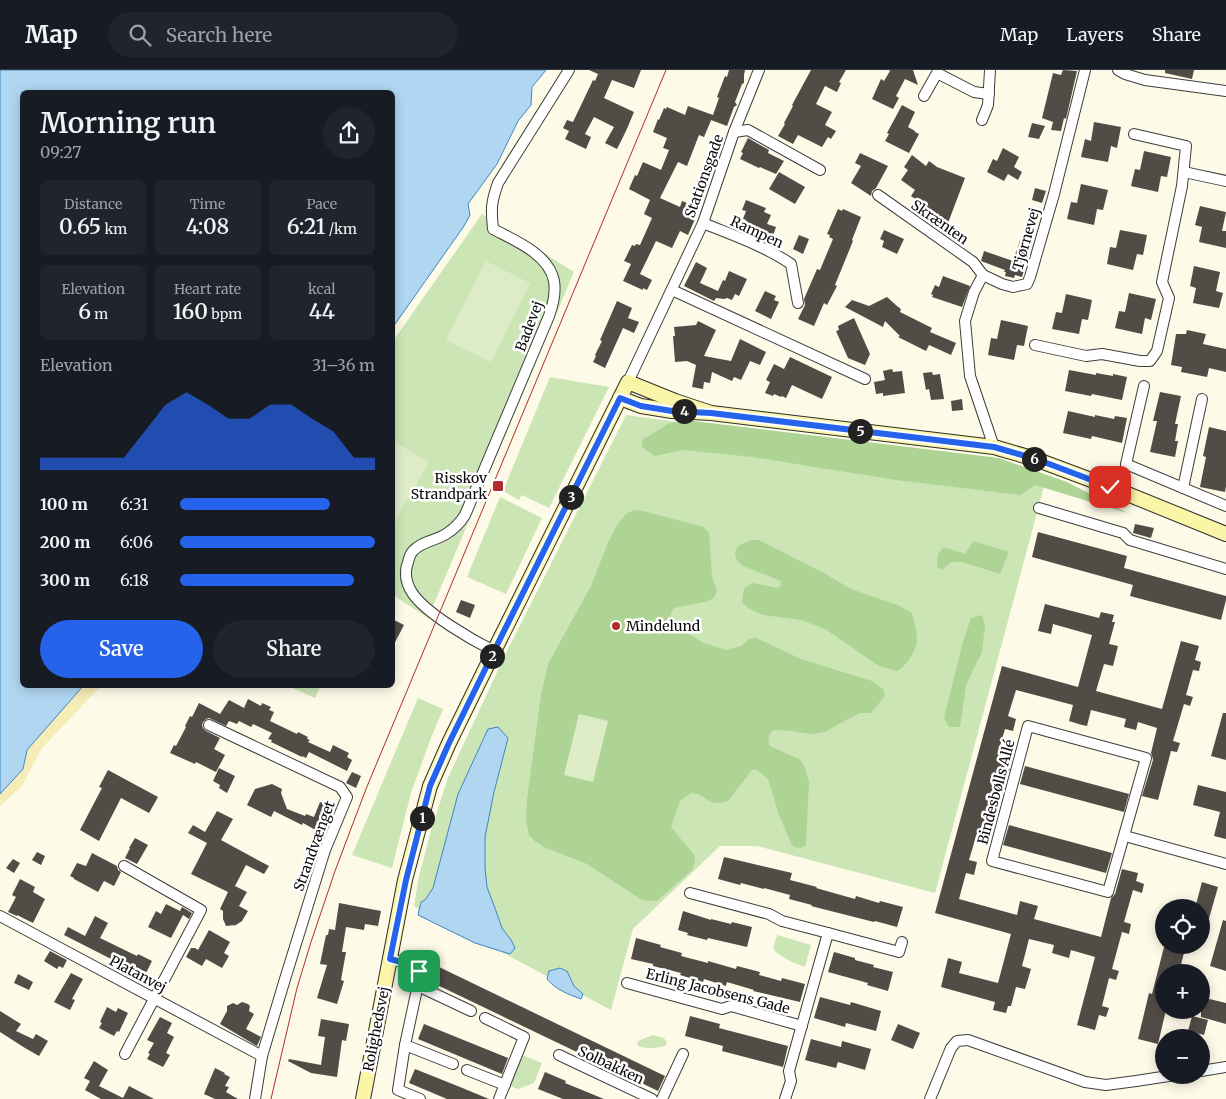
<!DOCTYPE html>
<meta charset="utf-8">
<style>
body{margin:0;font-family:Merriweather,serif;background:#20242c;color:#f1f3f6;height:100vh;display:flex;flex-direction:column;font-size:19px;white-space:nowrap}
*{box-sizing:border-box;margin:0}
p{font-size:16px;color:#9ea1a6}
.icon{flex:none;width:28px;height:28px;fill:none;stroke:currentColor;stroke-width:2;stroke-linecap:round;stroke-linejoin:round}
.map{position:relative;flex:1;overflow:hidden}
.drawer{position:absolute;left:20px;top:20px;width:375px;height:598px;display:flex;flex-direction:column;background:#171b24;border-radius:8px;box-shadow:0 2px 12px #0003}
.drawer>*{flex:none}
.tools{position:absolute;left:1155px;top:829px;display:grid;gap:10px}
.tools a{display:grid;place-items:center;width:55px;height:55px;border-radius:50%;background:#171b24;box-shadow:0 2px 12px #0003;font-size:25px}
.pin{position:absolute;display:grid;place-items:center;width:42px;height:42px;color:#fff;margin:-21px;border-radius:10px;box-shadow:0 2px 8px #0006}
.km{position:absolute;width:25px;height:25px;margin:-12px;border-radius:50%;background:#222;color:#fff;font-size:14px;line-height:25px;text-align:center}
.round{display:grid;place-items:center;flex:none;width:52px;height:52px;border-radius:26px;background:#20242c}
.headline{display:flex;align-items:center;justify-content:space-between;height:85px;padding:0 20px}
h1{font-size:28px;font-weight:600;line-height:38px}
.metrics{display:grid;grid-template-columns:repeat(3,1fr);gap:8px;height:85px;padding:5px 20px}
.metrics div{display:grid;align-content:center;border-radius:8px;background:#20242c;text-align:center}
.metrics b{font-size:21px;font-weight:600}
.metrics small{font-size:14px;font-weight:400}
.metrics p{font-size:14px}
.chart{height:140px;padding:10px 20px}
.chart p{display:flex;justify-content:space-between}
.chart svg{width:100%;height:90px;margin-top:5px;fill:#2563eb;opacity:.7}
.cta{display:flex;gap:10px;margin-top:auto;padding:10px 20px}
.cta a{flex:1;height:58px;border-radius:30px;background:#2563eb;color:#fff;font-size:20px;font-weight:600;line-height:58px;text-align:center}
.cta a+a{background:#20242c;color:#f1f3f6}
ul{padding:0 20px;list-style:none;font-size:16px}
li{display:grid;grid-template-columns:80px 60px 1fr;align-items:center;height:38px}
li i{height:12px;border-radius:6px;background:#2563eb}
header{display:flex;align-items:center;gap:30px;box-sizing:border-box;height:70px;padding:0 25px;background:#171b24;border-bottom:1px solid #363941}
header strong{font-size:24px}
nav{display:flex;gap:28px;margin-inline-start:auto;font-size:18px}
.search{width:350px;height:45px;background:#20242c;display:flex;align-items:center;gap:12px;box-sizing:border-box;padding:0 18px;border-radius:28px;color:#9ea1a6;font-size:19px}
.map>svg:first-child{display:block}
.green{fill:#cbe5b5}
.forest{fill:#aed495}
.sand{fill:#f6ecb8}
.pitch{fill:#ddecc6}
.water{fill:#b0d6f1;stroke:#3c87c3}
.building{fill:#524c47}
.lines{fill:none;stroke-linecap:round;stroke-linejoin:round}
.street-casing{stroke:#3d3d3d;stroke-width:12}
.secondary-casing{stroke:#2c2c2c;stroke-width:16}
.street{stroke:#fff;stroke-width:10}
.secondary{stroke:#faf5a7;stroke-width:14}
.tram{stroke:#b02d2c;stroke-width:1}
.route-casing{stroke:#fff;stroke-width:10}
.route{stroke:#2563eb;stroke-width:6}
.poi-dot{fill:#b02d2c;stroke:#fff;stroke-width:2}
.labels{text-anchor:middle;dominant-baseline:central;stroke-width:5;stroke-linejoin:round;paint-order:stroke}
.street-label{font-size:14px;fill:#0a0a0a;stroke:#fff}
.poi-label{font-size:14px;fill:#0a0a0a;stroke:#fff;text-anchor:end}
</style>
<header>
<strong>Map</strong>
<div class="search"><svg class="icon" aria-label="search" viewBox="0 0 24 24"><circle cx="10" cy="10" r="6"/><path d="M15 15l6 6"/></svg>Search here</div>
<nav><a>Map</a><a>Layers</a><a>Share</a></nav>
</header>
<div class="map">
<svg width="1226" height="1029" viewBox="0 0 1226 1029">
<rect width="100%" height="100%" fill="#fefae8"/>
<g class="green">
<polygon points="482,144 574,202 428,548 393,525 393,271"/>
<polygon points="550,307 609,317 549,438 522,425 519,430 503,421"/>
<polygon points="626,345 990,395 1046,409 935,823 757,776 720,776 633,859 611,940 414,836 419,806 432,757 448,708 458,686 506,583"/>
<polygon points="500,427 542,448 506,524 467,507"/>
<polygon points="286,615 321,615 315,628"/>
<polygon points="418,628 443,639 431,668 411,723 392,798 352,785"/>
<path d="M777,865L811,875L805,897C794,893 781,888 773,879Z"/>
<path d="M653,965L664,968L667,973L666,975C657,979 647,979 638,976L637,973L640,970Z"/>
<polygon points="522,985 542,993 534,1013 518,1019 510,1016"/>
</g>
<g class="forest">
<polygon points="685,350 999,388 1067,412 1127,443 1035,415 1021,425 896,410 752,387 683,380 655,386 642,377 642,370 668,354"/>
<path d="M638,440L651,443L704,457L709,463L712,507L717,521L714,528L705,532L674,538C670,544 669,547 673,554L704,573L726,580L741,576L749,569L756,568L801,589L872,611L883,619L885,626L871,643H860L837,655L825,662L811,664L791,661L774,660C768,665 767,669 770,676L799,689L804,695L809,711L806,775L801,778L794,777L791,773L779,745L768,709L757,700H752L728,731L720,733L711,732L698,724L691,723L680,731L671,757L695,786V792L692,800L657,831L642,830L587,794L544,777L536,772L529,765L526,750L527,729L541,625L548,594L591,516L607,475L617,455L626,444L632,441Z"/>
<path d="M751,470H759L822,502L851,519L900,536L912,543C914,552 917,562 917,571C916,581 906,597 897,601L879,596L825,559L801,550L763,545L748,538L742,532L744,518L753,513L778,518L780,516L781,511L743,496C736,491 731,482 740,475C743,473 748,472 751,470Z"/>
<polygon points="973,471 1009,482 1000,504 962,492 951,492 942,500 937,497 938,484 944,477 965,484"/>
<polygon points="982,545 985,556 982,582 966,615 960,657 949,657 944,648 963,572 971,548"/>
</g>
<polygon class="sand" points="84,615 102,615 42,678 22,716 0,736 0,724 23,699 27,680"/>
<g class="pitch">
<polygon points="486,191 530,213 491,292 446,270"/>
<polygon points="393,371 429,392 393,455"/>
<polygon points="579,644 608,651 593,712 564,705"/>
</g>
<g class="water">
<polygon points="0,0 546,0 532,17 531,35 518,51 497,94 468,134 470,145 464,156 393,257 392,22 22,22 22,615 84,615 27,680 23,699 0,724"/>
<polygon points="498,657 508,668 494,722 485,767 485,798 487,817 496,841 502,858 511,870 515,878 510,884 475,873 418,845 421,832 425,830 433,818 458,724 488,659"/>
<path d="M560,898L567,901L574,916L583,924L581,929C568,924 556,920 547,909L549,901Z"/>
</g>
<g class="building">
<polygon points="589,0 641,0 634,18 612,10 604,28 634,42 626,61 617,79 605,73 614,57 594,47 585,64 591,67 586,79 565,69 569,61 563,58 567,50 573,52 593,10 595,11 598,4"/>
<polygon points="729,0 745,0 744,5 744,13 742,14 735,32 737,35 734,37 727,56 711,50 712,48 704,67 699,65 687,96 678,92 660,128 680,137 682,131 692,135 687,146 695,149 688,165 680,161 672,178 656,171 640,204 652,210 647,220 643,218 643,220 623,211 631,194 624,191 632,175 635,176 636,174 640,175 652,148 644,144 650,130 629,119 635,105 637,106 643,92 661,100 669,80 663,78 667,68 653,62 658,49 659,50 664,38 666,39 667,37 685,45 688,36 713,45 719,28 717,27 725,6 727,7"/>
<polygon points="811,0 846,0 839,12 841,13 837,22 825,16 816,34 832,42 825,55 836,61 831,69 828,67 822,77 798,65 793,74 778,66 785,54 784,53 793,36 792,35"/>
<polygon points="889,0 913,0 918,15 905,9 896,26 899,28 893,39 872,29 881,9 884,11 890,1"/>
<polygon points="1063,0 1077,1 1066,49 1064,48 1061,61 1051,60 1053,52 1042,48 1053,3 1061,5"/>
<polygon points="1165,0 1194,0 1192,9 1165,3"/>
<polygon points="902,35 915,42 908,57 915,61 915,62 919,64 909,83 885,71 889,64 887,63"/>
<polygon points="1094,52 1121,57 1117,78 1111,76 1108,92 1081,87 1085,69 1091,71"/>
<polygon points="1032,53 1045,56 1039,69 1028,67"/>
<polygon points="748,68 769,80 768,83 784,91 776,104 760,97 759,98 740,89 743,83 741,82"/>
<polygon points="1003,78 1019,87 1014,97 1022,102 1018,110 1008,104 1004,111 987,102 993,89 997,91"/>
<polygon points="1144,81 1171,87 1167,107 1161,106 1158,122 1131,116 1135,99 1140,100"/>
<polygon points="860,83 888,96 876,118 872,121 871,126 851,113 861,96 855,93"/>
<polygon points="912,85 926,96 929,91 937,97 965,108 948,153 923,143 926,136 911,126 915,120 901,110 908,100 904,97"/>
<polygon points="779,102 805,117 795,134 769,119"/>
<polygon points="1081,114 1108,120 1103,140 1097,139 1094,155 1067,149 1071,132 1077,133"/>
<polygon points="1035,118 1046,121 1042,133 1032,130"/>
<polygon points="746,130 766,138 764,142 771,145 767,154 776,157 770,174 759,168 759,167 743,160 746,150 743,149 746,141 742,140"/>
<polygon points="1200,136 1226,142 1222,161 1226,161 1226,178 1199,172 1202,157 1195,155"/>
<polygon points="838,139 842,141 843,139 861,147 852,170 853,171 835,215 837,216 827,235 824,233 814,256 798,249 805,235 804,229 817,199 820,200 833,169 829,167 830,165 827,164"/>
<polygon points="884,160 904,169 897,184 882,177 884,171 880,169"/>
<polygon points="1120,160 1147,165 1143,185 1137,184 1133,200 1107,194 1110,177 1116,178"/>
<polygon points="799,165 809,169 803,184 793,179"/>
<polygon points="1020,170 1032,174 1022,207 1015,205 1014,208 1005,206 1006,202 1004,202 1005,200 981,191 984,181 1013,191"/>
<polygon points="696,192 707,198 700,213 718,221 723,210 725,211 729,201 747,209 739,226 735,224 732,230 727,228 724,229 716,228 714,231 684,216"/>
<polygon points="1194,196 1220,202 1216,221 1223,223 1219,238 1193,233 1196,218 1190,216"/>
<polygon points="943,206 970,216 962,237 932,227 933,225 931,224 935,215 939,217"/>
<polygon points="765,221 776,226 774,230 779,232 771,249 755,241"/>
<polygon points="1129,223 1156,229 1151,250 1145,248 1142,264 1115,258 1119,241 1125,242"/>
<polygon points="1066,224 1092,230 1088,250 1082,249 1079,264 1052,259 1056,242 1062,243"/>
<polygon points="887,227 897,236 901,239 900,242 932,258 930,262 956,273 951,285 929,275 926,281 898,267 900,266 885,251 883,257 845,237 852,230 869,236"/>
<polygon points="617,231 632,238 628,248 639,252 634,263 623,258 605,298 593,292 596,286 595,285 602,271 600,270"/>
<polygon points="854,248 870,284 865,295 848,288 836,261 839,260 838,256"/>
<polygon points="1001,250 1028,256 1024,276 1017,275 1014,290 988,285 991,268 997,269"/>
<polygon points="698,251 716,260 704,286 731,291 740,269 766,282 760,295 750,291 741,310 734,307 732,311 712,302 710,313 704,312 703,319 692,317 696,295 687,291 675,292 673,266 675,266 674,257 696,255"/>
<polygon points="1187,260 1206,264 1203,274 1226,279 1226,302 1209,298 1207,307 1181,302 1182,297 1171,295 1176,264 1186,264"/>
<polygon points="790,287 832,307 822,329 792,315 786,328 782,326 781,327 774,324 773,326 765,323 770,312 766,310 774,294 784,299"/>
<polygon points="892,299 893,302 902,301 905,323 883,326 883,323 876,324 874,312 885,310 883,301"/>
<polygon points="1069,300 1096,305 1096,303 1113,306 1113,304 1127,307 1122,330 1092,324 1091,326 1065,321"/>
<polygon points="932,302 933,305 940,304 944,329 931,330 929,319 926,320 923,303"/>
<polygon points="1160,322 1181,326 1175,354 1178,354 1175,371 1178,371 1175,387 1150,382 1157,351 1153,351"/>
<polygon points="962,329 963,340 952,341 951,331"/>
<polygon points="1068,341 1095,347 1095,345 1114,349 1115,346 1127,348 1122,373 1092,366 1091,369 1063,363"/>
<polygon points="1209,357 1226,361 1226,416 1225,422 1200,417 1206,387 1203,386"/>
<polygon points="1135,454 1154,458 1151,468 1133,463"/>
<polygon points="1038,462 1127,486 1124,498 1226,526 1226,530 1221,550 1130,526 1133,515 1032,487"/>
<polygon points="461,530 475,535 470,548 456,542"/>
<polygon points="1045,534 1099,548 1101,542 1114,545 1112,552 1115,552 1109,574 1118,576 1113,596 1104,594 1096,621 1162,639 1181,571 1199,576 1195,590 1201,592 1199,601 1193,600 1186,625 1193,627 1190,636 1184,634 1173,671 1180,673 1177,682 1171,681 1158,730 1142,726 1153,690 1152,686 1151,683 1157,658 1138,652 1136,660 1124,657 1126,649 1091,640 1087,656 1082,655 1069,651 1073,635 1016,620 1008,646 1016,649 1013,661 1005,659 998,683 1010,686 1008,691 1011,692 1009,702 1002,701 988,751 995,753 991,767 977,763 969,790 977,792 974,805 966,803 959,829 1017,845 1020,831 1038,836 1034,849 1101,867 1111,828 1115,824 1122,799 1138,803 1136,811 1144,814 1142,823 1133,820 1124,852 1131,854 1129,864 1122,862 1112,899 1119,901 1116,910 1109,908 1102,936 1109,938 1106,947 1099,945 1095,960 1077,955 1095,887 1071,880 1069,888 1052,883 1054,875 1029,869 1022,896 1031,899 1025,919 1016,917 1011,936 1008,936 1006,943 993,940 995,932 941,917 948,888 962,892 959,903 998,913 1011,864 935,843 1002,596 1078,617 1092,565 1053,554 1051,564 1038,561"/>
<polygon points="392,549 404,555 392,578"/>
<polygon points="248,629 261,636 262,633 271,637 269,640 274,642 270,651 297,664 298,662 308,667 307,669 310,670 308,672 330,682 333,675 349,683 347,687 352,690 347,701 309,682 306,688 302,686 302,687 271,672 272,670 268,669 272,663 253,654 251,657 239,651 237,654 229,651 226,656 209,648 206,649 203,652 202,655 203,658 206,661 220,668 214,679 225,685 216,702 196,692 195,694 170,683 174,675 176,676 186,657 185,656 190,646 192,647 199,633 220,644 229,630 244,638"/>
<polygon points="1223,643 1226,643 1226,690 1211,686"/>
<polygon points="1025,696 1129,724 1124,742 1020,714"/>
<polygon points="219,698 235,706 227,723 219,718 220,715 213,711"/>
<polygon points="108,700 158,727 149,743 121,728 99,771 80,760 102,718 99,717"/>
<polygon points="352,702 361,706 356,718 346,713"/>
<polygon points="272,714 282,719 281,723 287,739 305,746 306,744 314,747 320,732 332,737 321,763 303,753 302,755 274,741 271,747 247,735 255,719"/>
<polygon points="1198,715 1226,722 1226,769 1214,766 1220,742 1193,735"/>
<polygon points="217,741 233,749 221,770 269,796 264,804 246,795 235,816 247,822 239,836 248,841 242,851 236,855 226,856 223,849 223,841 220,839 228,822 191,804 207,773 188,763 193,755 205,762"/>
<polygon points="1009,755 1112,783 1106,803 1003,775"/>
<polygon points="135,768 148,775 137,794 125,788 130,778 129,778"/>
<polygon points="37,782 45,786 41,795 32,790"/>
<polygon points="92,783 117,796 118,800 121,802 114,816 104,811 98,822 74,809 74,808 70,806 77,793 86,796"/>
<polygon points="724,787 792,803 790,810 817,817 816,818 855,829 856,826 879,833 880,831 903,837 897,857 875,851 874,852 811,836 812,835 789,829 790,825 764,818 764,819 741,813 740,815 718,809"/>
<polygon points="13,789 20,793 14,803 6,798"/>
<polygon points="20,809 35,817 33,822 45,829 33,853 17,845 17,846 8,842 16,827 12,825"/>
<polygon points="1202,812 1218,817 1204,866 1201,866 1201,838 1195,838"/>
<polygon points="339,833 381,841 378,856 365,854 364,860 346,857 342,882 346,882 341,910 344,911 337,934 317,928 327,895 320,894 326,865 328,865 329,859 335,860"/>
<polygon points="166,834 180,841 182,837 192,843 189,849 183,845 171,868 148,857 156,841 161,844"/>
<polygon points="683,841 711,850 711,849 731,854 732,852 752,857 747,877 708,868 707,870 687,865 688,863 678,860"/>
<polygon points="95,846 108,853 100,868 137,886 138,884 152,891 146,903 122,891 118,890 117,892 64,865 68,857 85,866"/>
<polygon points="1223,850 1226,851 1226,901 1210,896"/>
<polygon points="209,860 230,872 224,883 229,886 222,898 206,889 202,896 186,887 191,878 195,878 198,880"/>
<polygon points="636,868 661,875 660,877 682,883 681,886 708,893 708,891 736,899 737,896 760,902 759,905 781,911 782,908 805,914 800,932 753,921 754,920 727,912 726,916 704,909 703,912 680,905 681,903 653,896 653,894 631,889"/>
<polygon points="1164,877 1184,883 1179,902 1164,902 1164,940 1166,940 1158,974 1138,969 1149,923 1152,924"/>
<polygon points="50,881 67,890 63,898 59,896 57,899 44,891"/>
<polygon points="834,882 855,888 855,890 874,895 873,897 893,902 888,921 867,915 868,913 828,902"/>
<polygon points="437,896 665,1006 658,1021 429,911"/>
<polygon points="71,903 83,909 72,929 75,930 70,940 54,932"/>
<polygon points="18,904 33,912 29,920 14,913"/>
<polygon points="820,927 850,935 851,932 881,941 876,961 846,953 845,957 814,948"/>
<polygon points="1201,927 1226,933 1226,954 1201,947"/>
<polygon points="242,932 248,934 250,936 249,941 254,944 246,959 261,967 257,976 220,954 227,941 227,936 233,933 237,935"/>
<polygon points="107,937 116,942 118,938 128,943 119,962 117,961 114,966 99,958 102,953 100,952"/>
<polygon points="0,941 21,954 16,961 33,969 36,964 48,971 39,986 25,978 0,962"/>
<polygon points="690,946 720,954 719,958 788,976 783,997 722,981 723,976 685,966"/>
<polygon points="1192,946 1208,950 1204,965 1188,961"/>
<polygon points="160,947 172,953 167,963 174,967 166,983 170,985 163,997 147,989 150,984 148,983 154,973 147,970"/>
<polygon points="321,949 349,954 346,971 342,970 337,1007 311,1003 288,991 289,989 321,995 325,967 318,966"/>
<polygon points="424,954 508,988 502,1004 418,969"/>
<polygon points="898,954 920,963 913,979 891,970"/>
<polygon points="811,969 841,977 842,971 871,979 865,1000 838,992 836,998 805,990"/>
<polygon points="94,991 108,1000 99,1016 123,1028 129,1016 154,1029 101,1029 85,1020 90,1011 84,1008"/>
<polygon points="215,998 225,1003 224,1004 230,1007 225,1016 229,1017 226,1022 238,1029 215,1029 204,1024"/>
<polygon points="415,999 460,1017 489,1029 447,1029 409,1013"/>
<polygon points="545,1002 566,1011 565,1013 604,1029 563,1029 538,1019"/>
</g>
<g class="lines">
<g class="street-casing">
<g id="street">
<polyline points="1118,0 1125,4 1145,10 1226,21"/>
<polyline points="924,26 937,3 974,22 989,24"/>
<polyline points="982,50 988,35 990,0"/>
<polyline points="734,62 748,60 820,100"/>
<polyline points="1184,102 1226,111"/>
<polyline points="878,125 973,192 983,205"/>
<path d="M703,153C732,165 765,176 791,194L798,233"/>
<polyline points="672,220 865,309"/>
<polyline points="1035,275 1086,286 1102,284 1140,291 1150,291 1157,281 1169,228 1162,212 1182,116 1186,76 1134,64"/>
<polyline points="628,312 703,153 734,62 759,0"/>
<polyline points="1144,316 1126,394 1226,436"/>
<polyline points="994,377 970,306 965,251 974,222 983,205 1002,214 1013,217 1027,214 1030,207 1054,124 1085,0"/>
<polyline points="1183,418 1202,329"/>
<polyline points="1039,438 1123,463 1130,470 1226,499"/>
<path d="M494,581C472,570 427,544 413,524C406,514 404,503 408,492C409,488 410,484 413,481C422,471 435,471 446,464C454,459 460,453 465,445L549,246C553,235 556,223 554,211C549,184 514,170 493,159C491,138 491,133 498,113L569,0"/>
<polyline points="209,655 340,717 347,727 325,780 285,909 262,986 255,1029"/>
<polygon points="1028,656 1146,688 1108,822 992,791"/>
<polyline points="1125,766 1226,794"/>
<polyline points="124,796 201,840 125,984"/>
<polyline points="690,823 769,844 782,851 828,863"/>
<polyline points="0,846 262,986"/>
<path d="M390,889C401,892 417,892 420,905L405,975L453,994"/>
<polyline points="627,913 722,939 731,936 802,956"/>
<polyline points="418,916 471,941"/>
<polyline points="485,948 524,967 499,1029"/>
<polyline points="405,975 398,1020 420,1029"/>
<polyline points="559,985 652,1029"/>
<polyline points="467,1000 505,1015"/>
<polyline points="1201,1001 1226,997"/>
<polyline points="662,1029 683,984"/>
<polyline points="785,1029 791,1011 789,1001 828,863 899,882 902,872"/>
<polyline points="930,1029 951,978 957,971 968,970 1085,1012 1106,1015 1136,1011 1175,1005"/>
</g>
</g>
<g class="secondary-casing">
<g id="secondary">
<polyline points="620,328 641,336 672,341 711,343 994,377 1035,389 1110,417 1226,464"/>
<polyline points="363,1029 405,810 430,716 449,673 499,571 628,312 675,331 711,343"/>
</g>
</g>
<use href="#street" class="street"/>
<use href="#secondary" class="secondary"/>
<polyline class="tram" points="271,1029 297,918 311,872 335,801 366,719 666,0"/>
</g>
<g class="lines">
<g class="route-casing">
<polyline id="route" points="419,901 413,895 390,889 406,810 430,716 449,673 499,571 620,328 641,336 672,341 711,343 994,377 1036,389 1110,417"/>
</g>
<use href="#route" class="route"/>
</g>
<g class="poi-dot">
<rect x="492" y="410" width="12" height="12" rx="2.5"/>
<circle cx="616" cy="556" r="5"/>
</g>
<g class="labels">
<g class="street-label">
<text transform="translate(704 106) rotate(-70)">Stationsgade</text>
<text transform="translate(940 152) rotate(35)">Skrænten</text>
<text transform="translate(757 162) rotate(25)">Rampen</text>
<text transform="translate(1026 169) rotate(-74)">Tjørnevej</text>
<text transform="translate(529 256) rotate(-69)">Badevej</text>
<text transform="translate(996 722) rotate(-75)">Bindesbølls Allé</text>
<text transform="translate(314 776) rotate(-70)">Strandvænget</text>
<text transform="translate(138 904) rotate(28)">Platanvej</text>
<text transform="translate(718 921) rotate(14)">Erling Jacobsens Gade</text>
<text transform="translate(376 959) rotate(-79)">Rolighedsvej</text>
<text transform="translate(611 995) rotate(25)">Solbakken</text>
</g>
<g class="poi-label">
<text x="487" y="408">Risskov<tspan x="487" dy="16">Strandpark</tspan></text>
<text x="626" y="556" text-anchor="start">Mindelund</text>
</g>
</g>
</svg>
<div class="tools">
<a><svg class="icon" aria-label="locate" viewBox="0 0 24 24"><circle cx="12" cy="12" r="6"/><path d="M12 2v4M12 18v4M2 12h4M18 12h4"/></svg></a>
<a>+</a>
<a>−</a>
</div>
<div class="pin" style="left:419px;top:901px;background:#1e9e55"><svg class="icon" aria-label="arrive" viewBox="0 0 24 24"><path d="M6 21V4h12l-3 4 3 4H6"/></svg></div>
<div class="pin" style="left:1110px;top:417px;background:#d93025"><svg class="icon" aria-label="check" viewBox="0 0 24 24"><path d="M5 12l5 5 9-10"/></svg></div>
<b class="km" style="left:422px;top:748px">1</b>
<b class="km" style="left:492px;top:586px">2</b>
<b class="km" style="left:571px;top:427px">3</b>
<b class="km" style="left:684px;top:341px">4</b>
<b class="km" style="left:860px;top:361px">5</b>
<b class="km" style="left:1034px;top:389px">6</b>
<section class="drawer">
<div class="headline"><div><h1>Morning run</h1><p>09:27</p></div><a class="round"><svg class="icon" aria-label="share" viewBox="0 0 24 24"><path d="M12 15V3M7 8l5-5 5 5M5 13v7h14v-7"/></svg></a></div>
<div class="metrics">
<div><p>Distance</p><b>0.65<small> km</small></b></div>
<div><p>Time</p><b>4:08</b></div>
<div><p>Pace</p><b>6:21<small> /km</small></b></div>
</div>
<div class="metrics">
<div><p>Elevation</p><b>6<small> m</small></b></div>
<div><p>Heart rate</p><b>160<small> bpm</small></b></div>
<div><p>kcal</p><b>44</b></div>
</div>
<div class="chart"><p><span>Elevation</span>31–36 m</p>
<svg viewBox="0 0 160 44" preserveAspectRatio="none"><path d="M0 44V38L10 38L20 38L30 38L40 38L50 25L60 12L70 6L80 12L90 19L100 19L110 12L120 12L130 19L140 25L150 38L160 38V44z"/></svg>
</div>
<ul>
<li><b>100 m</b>6:31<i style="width:77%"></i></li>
<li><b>200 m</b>6:06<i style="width:100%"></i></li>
<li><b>300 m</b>6:18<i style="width:89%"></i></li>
</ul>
<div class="cta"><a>Save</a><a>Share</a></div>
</section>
</div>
